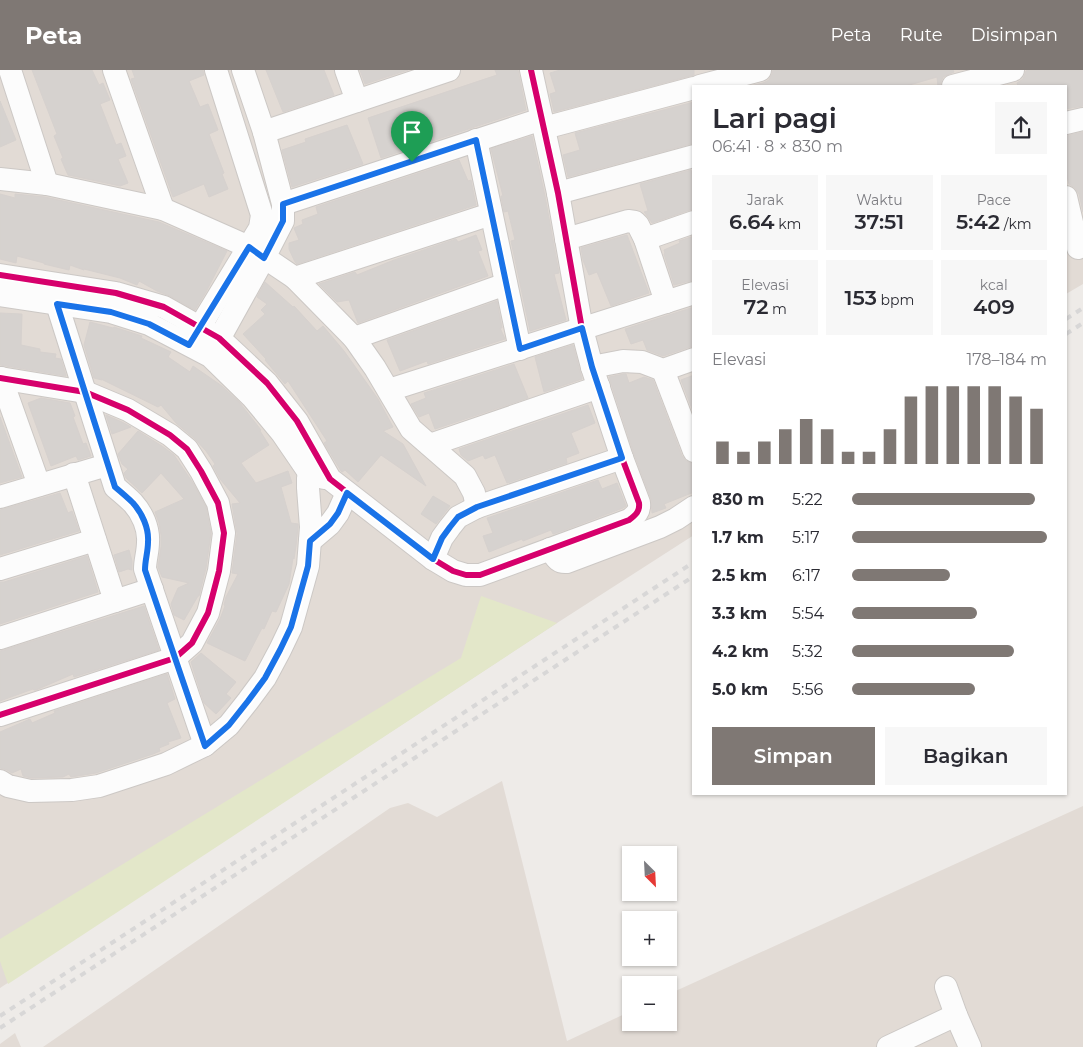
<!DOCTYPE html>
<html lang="id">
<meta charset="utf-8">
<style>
body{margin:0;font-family:Montserrat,sans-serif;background:#f7f7f7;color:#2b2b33;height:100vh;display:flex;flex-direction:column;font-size:19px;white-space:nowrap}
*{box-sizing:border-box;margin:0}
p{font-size:16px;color:#7c7c81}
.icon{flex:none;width:28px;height:28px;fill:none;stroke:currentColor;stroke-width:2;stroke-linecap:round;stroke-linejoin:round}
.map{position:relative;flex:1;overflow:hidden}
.side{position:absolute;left:692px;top:15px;width:375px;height:710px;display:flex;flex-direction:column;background:#fff;border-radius:0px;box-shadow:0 1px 4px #0004}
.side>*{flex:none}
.needle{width:32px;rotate:156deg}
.buttons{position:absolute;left:622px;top:776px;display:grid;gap:10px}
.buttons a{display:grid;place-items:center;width:55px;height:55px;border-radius:0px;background:#fff;box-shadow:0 1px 4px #0004;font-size:25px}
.pin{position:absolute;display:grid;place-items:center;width:42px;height:42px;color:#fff;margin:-51px -21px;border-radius:50% 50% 50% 0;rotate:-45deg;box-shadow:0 0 5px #0007}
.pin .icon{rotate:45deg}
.round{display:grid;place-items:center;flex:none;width:52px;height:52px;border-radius:0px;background:#f7f7f7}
.summary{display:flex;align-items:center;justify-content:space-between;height:85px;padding:0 20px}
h1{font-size:28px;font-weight:600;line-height:38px}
.metrics{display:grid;grid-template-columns:repeat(3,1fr);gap:8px;height:85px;padding:5px 20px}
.metrics div{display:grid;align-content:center;border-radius:0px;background:#f7f7f7;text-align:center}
.metrics b{font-size:21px;font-weight:600}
.metrics small{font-size:14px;font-weight:400}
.metrics p{font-size:14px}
.chart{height:140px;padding:10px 20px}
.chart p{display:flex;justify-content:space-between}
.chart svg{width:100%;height:90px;margin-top:5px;stroke:#7f7874;stroke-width:6}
.button{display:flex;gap:10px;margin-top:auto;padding:10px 20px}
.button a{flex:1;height:58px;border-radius:0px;background:#7f7874;color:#fff;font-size:20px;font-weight:600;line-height:58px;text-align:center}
.button a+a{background:#f7f7f7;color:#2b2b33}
ul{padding:0 20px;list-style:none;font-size:16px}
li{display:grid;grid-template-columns:80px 60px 1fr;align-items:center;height:38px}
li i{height:12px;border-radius:6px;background:#7f7874}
header{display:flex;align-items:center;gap:30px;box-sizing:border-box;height:70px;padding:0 25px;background:#7f7874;color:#fff}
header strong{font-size:24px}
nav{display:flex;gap:28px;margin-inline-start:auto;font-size:18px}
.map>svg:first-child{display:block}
.residential{fill:#e2dbd5}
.green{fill:#e3e7c9}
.building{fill:#d6d2cf;stroke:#d6d1ce}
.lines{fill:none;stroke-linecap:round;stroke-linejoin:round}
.minor-casing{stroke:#ccc8c5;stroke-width:24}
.minor{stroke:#fcfcfc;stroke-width:22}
.rail{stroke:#d8d7d7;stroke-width:4;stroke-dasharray:6 6;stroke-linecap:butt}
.cycleway-casing{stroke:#fff;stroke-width:9}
.cycleway{stroke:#d6006c;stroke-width:6}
.route-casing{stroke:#fff;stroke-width:10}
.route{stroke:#1a73e8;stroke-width:6}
</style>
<header>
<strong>Peta</strong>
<nav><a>Peta</a><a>Rute</a><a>Disimpan</a></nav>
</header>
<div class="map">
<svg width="1083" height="977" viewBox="0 0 1083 977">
<rect width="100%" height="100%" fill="#eeebe8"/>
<g class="residential">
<polygon points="0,0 1083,0 1083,214 1066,224 1066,16 694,16 694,465 557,553 0,918"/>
<polygon points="502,711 567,971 631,941 631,952 669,952 669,924 1083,736 1083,977 43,977 390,738 408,733 437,747"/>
<polygon points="15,963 21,977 0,977 0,974"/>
</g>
<polygon class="green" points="481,526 557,553 8,914 0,891 0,869 461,588"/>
<g class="building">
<polygon points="32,0 92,0 99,15 103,13 110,30 100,34 116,75 121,73 126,86 118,89 128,113 120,116 68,105 61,89 63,88 54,66 57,64"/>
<polygon points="132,0 203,0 204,5 189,11 200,37 208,34 218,60 209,64 224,103 222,104 228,119 209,127 204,114 173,127 131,9 135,8"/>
<polygon points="266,0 324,0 334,25 283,42"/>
<polygon points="360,0 408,0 365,14"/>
<polygon points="495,0 518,0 526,40 381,88 368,48 497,5"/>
<polygon points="560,0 694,0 694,5 554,42 550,24 556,22 550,3"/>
<polygon points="773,0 953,0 954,2 943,7 941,12 940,16 938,16 937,7 906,16 750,16 763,13 769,10 772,4"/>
<polygon points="1028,0 1083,0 1083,36 1066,39 1066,16 1018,16 1017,13 1023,9 1025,4 1026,1"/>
<polygon points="0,31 16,70 0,77"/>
<polygon points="694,32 694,73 568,107 563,85 580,80 575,63"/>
<polygon points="347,55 363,94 292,117 282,80 306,72 305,69"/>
<polygon points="1083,62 1083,142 1079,124 1075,118 1069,114 1066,103 1066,66"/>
<polygon points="532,66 545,126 559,203 554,204 566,250 530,261 511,171 515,170 508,141 504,142 501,126 503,126 491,79"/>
<polygon points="459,90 468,111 471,110 476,135 297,194 295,192 289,179 289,173 299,170 294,158 303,154 302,150 318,144 316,137"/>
<polygon points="691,100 694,109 694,139 690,140 652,153 645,143 644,142 648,141 640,114"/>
<polygon points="0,124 15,128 15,124 45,127 159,152 227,181 206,222 195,240 170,226 157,221 139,211 137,215 120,208 84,199 84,200 70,195 69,200 44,194 44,193 17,186 16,193 0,189"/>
<polygon points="476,165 482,180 478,181 488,206 358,253 349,230 337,232 319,214 355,202 357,205 394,190 456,169 458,172"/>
<polygon points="627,165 649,223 611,236 597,202 589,205 583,190 581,178"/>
<polygon points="694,166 694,210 674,215 664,184 665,183 664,180 680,173 679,171"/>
<polygon points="265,212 293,237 294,236 317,261 323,256 344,281 378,329 393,357 383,361 403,374 426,416 381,385 358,412 345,400 342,402 341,401 324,373 327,371 288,311 285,314 265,290 266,289 243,264 265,244 261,240 267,234 257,227"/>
<polygon points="497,231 502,258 500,258 505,269 428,294 427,291 400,301 387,270"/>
<polygon points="694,237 694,276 690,277 663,286 647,280 643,270 631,274 625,259"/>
<polygon points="0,243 22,244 21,275 40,279 40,282 56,284 55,288 61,289 66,306 0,295"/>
<polygon points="90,252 113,258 114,257 142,266 141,268 171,282 168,287 190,302 193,296 222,316 240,333 261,360 260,361 269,375 241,393 256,413 288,401 292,413 281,417 291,453 298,454 298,457 296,476 294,489 293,488 289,514 276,542 272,541 264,559 262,558 245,591 207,573 220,549 225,536 224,535 226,527 238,504 232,503 237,464 232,434 240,433 220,409 213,396 215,394 206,381 195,369 176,353 161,335 158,337 101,309 102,310 94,308 84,275"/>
<polygon points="573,275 582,309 544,322 535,287"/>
<polygon points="514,294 528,328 435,359 429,343 419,347 411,334 426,328 424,323 430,321"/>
<polygon points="624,304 626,304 629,313 644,307 653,310 682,386 686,391 694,394 694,422 664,434 666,438 652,443 651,429 634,384 609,307"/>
<polygon points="694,305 694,344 681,310"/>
<polygon points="41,328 70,333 75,346 73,347 83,374 86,373 91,386 78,390 76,386 51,396 28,333"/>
<polygon points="588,335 595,353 571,363 579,383 566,388 567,393 507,413 495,385 485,389 483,385 468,391 461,385 459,379"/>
<polygon points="106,345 122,352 131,357 112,364"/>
<polygon points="0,347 22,407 0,413"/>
<polygon points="138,361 162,376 174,385 193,413 206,437 211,463 206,498 199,526 198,526 184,550 174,545 171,534 178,518 189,513 162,507 158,497 161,477 161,465 159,453 155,442 184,429 161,403 142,423 126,408 124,403 128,399 122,394 118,384"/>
<polygon points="598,410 602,419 617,413 626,436 623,438 565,460 553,464 551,460 523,471 522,469 489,482 483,466 493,463 487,448"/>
<polygon points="60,423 68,443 72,441 79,461 0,485 0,440"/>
<polygon points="433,426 450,436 436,454 421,444"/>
<polygon points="129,480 132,491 132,500 128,499 119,502 114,485"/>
<polygon points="87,486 98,522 0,554 0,512 4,512"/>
<polygon points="144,536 159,580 74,607 73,604 36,620 34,620 33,619 0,631 0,581 4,580"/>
<polygon points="201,583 236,612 226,624 231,628 216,644 204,633 191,592"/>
<polygon points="167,604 175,629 167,633 181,668 168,672 169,674 159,678 160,681 153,684 96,703 71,707 69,704 63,707 31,708 23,706 21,699 12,703 7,700 0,698 0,662 30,649 32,653 55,643 54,641"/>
</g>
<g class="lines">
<g class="minor-casing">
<g id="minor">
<polyline points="10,0 47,114"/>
<polyline points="114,0 163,139"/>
<polyline points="346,0 357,31"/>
<polyline points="700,16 760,0"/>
<polyline points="953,16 1013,0"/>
<polyline points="1066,53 1083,49"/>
<polyline points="544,58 694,18"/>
<polyline points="264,62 449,0"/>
<polyline points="476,70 520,279"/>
<polyline points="0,109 47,114 163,139 249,177 295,208 354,268 375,298 411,359 465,406 474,423 477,437"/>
<polyline points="558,123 694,86"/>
<polyline points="1066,127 1078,178"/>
<polyline points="283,134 542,49"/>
<polyline points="566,169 628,151 635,152 638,155 645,169 666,232"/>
<polyline points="645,169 694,152"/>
<path d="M0,205L116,223L164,237L219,268L267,313L297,351L330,409L433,489L453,501L466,505H480L629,450C636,445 640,441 639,433L622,388L592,297L582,259L558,123L531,0"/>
<polyline points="295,208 491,144"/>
<polyline points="0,225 111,242 149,254 210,286 253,328 282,363 310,404 324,408"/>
<path d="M57,234L115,417C121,422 127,427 133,433C142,443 149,458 148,472C148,482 145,490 145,499L205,675"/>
<polyline points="354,268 506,214"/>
<polyline points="192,270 260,158 262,145 216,0"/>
<polyline points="213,280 264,188 283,151 283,134 264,62 243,0"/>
<polyline points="592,297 623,291 642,292 663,300 694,289"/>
<polyline points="663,300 694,381"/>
<polyline points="0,308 85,322 128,340 170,365 187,379 201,401 218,433 224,463 219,501 208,543 192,573 175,588 0,645"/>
<polyline points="1,308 39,415"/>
<polyline points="389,320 694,223"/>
<polyline points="430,375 599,317"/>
<polyline points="74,404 115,531"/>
<polyline points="0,427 107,395"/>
<polyline points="310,471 330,454 338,443 347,423"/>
<path d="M550,479C555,486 557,493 567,492L660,457L676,449L694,437"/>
<polyline points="433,489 442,468 450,457 458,447 477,437 622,388"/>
<polyline points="0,499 95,470"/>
<polyline points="0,568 152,519"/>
<polyline points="0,711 8,716 30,721 72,720 99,716 166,694 205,675 229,655 248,631 265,608 280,580 291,557 308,496 311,457 308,418 308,408 310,404 321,395"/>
<polyline points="946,917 956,945 970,977"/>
<polyline points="888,977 956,945"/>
</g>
</g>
<use href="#minor" class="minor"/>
<g class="rail">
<polyline points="1066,249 1083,238"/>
<polyline points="1066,264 1083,253"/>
<polyline points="0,946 694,492"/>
<polyline points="0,958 694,506"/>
</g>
<g class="cycleway-casing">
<g id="cycleway">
<path d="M0,205L116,223L164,237L219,268L267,313L297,351L330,409L433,489L453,501L466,505H480L629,450C636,445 640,441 639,433L622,388L592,297L582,259L558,123L531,0"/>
<polyline points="0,308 85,322 128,340 170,365 187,379 201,401 218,433 224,463 219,501 208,543 192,573 175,588 0,645"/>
</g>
</g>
<use href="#cycleway" class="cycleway"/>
</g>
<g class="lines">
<g class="route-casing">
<path id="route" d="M476,70L520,279L582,258L592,297L622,388L477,437L458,447L450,457L442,468L433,489L347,423L338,443L330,454L310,471L308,496L291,557L280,580L265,608L248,631L229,655L205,676L145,500C145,490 148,482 148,472C149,458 142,443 133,433C127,427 121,422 115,417L57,234L111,242L149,254L189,275L249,177L264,188L283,151V134Z"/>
</g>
<use href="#route" class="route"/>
</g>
</svg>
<div class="buttons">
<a><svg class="needle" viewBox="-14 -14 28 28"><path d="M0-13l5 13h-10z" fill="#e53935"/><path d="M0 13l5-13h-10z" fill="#7c7c81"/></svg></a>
<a>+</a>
<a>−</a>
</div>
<div class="pin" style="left:412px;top:92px;background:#1e9e55"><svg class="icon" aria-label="arrive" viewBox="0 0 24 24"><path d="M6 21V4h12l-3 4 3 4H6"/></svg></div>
<section class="side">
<div class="summary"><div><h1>Lari pagi</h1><p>06:41 · 8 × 830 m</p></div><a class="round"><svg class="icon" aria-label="share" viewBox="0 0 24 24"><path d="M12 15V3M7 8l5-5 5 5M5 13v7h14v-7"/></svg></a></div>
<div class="metrics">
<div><p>Jarak</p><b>6.64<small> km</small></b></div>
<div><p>Waktu</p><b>37:51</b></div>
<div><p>Pace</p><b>5:42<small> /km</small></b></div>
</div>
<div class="metrics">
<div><p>Elevasi</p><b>72<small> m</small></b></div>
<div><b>153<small> bpm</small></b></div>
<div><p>kcal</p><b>409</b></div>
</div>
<div class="chart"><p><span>Elevasi</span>178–184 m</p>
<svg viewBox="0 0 160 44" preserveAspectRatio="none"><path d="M5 44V33M15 44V38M25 44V33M35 44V27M45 44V22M55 44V27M65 44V38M75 44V38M85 44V27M95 44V11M105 44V6M115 44V6M125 44V6M135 44V6M145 44V11M155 44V17"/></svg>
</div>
<ul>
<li><b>830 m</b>5:22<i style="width:94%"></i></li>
<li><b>1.7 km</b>5:17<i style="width:100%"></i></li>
<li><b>2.5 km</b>6:17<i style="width:50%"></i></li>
<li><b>3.3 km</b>5:54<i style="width:64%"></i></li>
<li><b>4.2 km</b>5:32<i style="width:83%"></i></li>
<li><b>5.0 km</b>5:56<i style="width:63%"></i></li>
</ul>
<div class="button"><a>Simpan</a><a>Bagikan</a></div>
</section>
</div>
